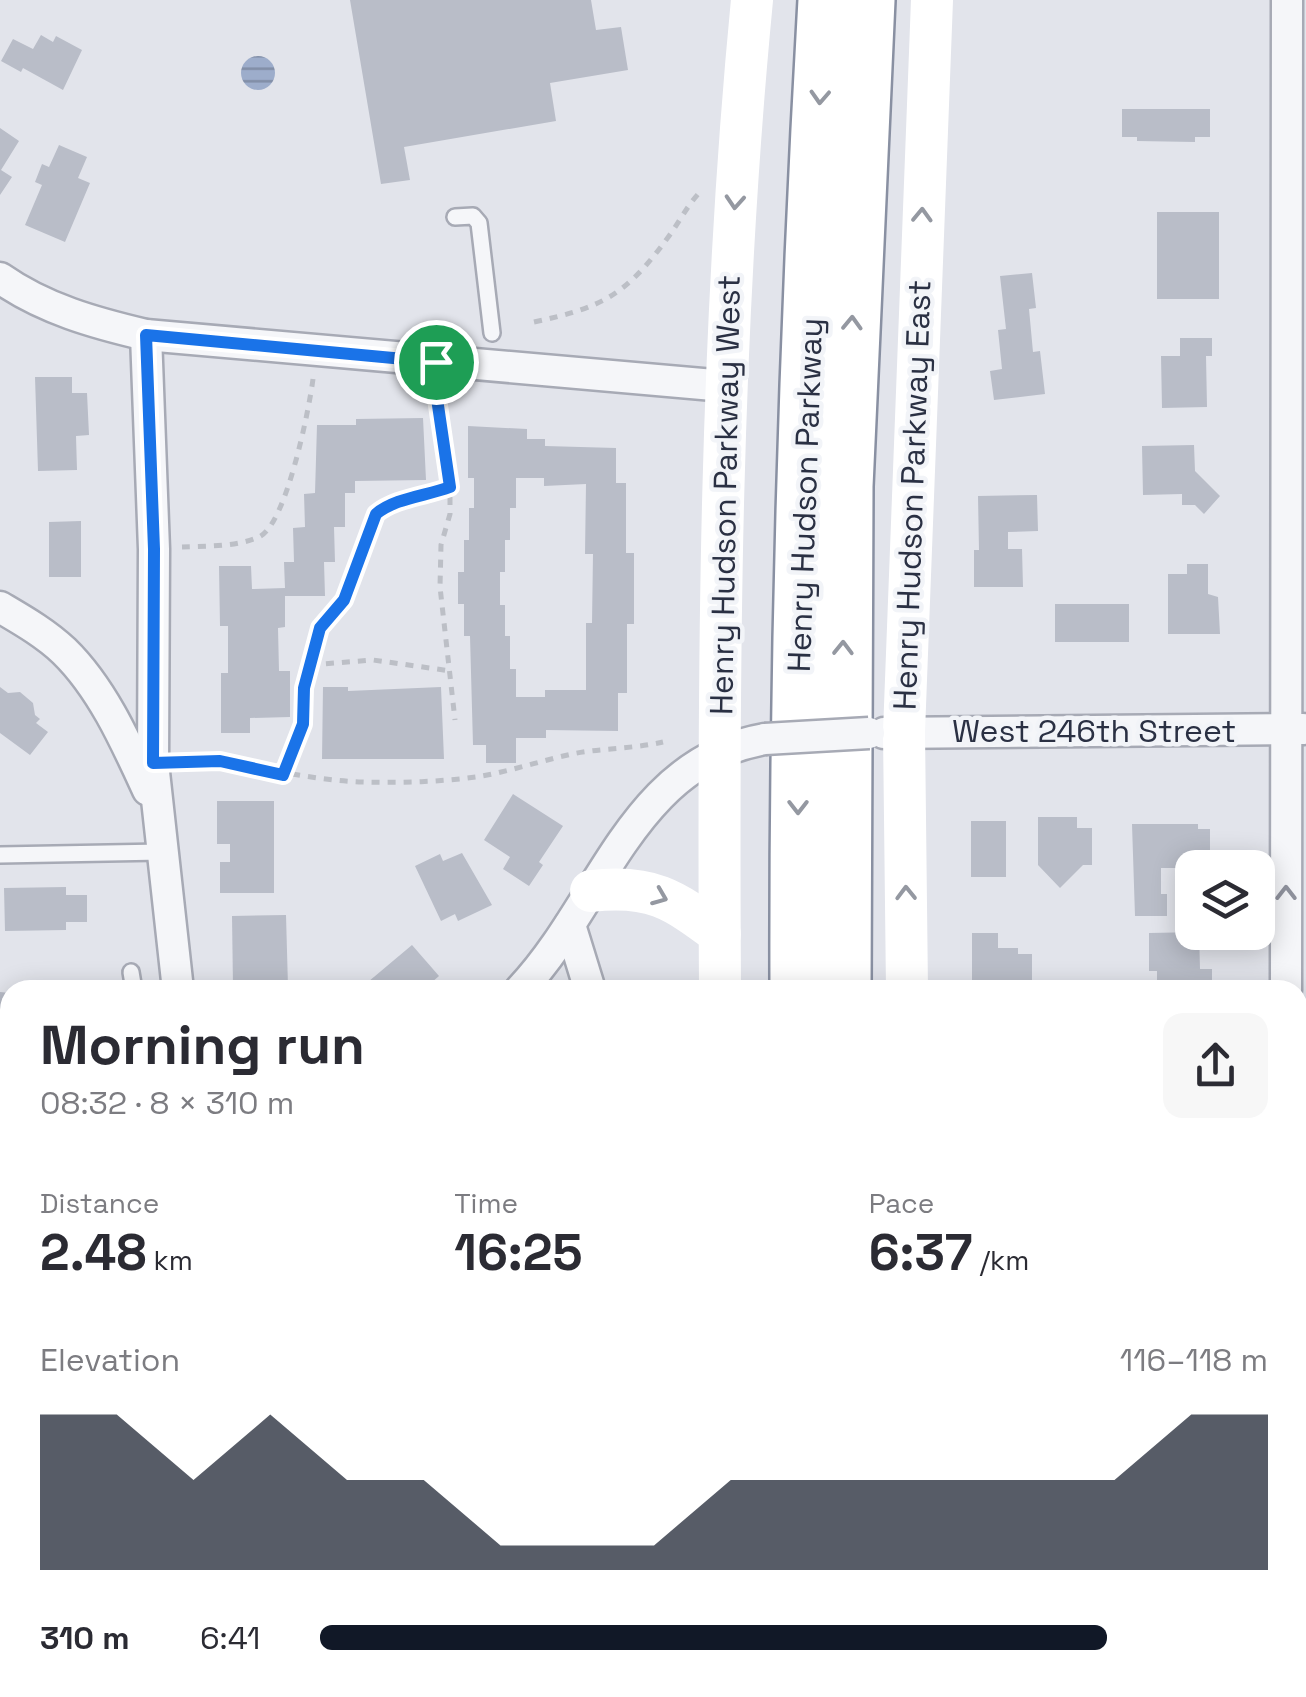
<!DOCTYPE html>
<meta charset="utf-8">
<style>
body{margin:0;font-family:"Space Grotesk",sans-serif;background:#f7f7f7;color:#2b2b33;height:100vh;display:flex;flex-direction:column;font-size:38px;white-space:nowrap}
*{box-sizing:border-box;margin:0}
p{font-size:32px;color:#7c7c81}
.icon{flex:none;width:55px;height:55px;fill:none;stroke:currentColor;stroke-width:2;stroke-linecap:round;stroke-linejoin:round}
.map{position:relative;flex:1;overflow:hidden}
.side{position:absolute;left:0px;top:980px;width:1308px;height:718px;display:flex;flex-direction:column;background:#fff;border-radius:30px 30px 0 0;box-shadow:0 5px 25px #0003}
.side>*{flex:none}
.tools{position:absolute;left:1175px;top:850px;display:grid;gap:20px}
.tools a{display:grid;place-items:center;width:100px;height:100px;border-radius:20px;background:#fff;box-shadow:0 5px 25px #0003;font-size:50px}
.pin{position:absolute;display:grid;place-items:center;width:85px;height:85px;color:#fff;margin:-42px;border:5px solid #fff;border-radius:50%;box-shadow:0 2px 10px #0007}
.round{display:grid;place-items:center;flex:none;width:105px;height:105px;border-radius:20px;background:#f7f7f7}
.head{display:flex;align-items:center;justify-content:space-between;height:170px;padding:0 40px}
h1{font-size:55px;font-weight:600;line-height:75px}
.stats{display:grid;grid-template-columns:repeat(3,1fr);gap:15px;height:170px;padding:10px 40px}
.stats div{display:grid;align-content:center}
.stats b{font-size:50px;font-weight:600}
.stats small{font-size:28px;font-weight:400}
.stats p{font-size:28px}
.chart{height:280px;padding:20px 40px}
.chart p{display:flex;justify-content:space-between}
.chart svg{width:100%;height:180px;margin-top:10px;fill:#111827;opacity:.7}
ul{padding:0 40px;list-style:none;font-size:32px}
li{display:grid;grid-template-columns:160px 120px 1fr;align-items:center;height:75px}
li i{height:25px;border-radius:12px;background:#111827}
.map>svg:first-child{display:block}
.green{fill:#c5d5c3}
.water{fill:url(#water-rules)}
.building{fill:#b9bdc8;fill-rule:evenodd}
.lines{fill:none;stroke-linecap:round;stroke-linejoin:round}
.service-casing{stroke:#a7aab5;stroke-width:20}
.minor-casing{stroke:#a7aab5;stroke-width:35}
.motorway-casing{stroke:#8990a2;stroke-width:60}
.path{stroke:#bcbfc6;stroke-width:5;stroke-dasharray:8 8;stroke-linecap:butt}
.service{stroke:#f5f6f9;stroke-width:15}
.minor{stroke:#f5f6f9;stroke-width:30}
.secondary{stroke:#fff;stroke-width:42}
.motorway{stroke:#fff;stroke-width:55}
.minor-bridge-casing{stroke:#a7aab5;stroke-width:35;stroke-linecap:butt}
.minor-bridge{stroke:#f5f6f9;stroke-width:30}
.oneway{stroke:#9498a1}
.oneway2{stroke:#90939e}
.route-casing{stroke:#fff;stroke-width:20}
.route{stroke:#1a73e8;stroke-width:12}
.labels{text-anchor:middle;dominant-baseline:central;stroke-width:9;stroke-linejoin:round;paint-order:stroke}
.street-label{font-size:32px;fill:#2a3043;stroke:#f2f4f8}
</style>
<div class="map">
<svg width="1306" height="1697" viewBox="0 0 1306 1697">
<defs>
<pattern id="water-rules" width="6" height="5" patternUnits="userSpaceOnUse" patternTransform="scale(2.5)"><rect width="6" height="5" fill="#9dadcb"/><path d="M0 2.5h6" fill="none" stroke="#808da6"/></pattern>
</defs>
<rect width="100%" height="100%" fill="#e2e4eb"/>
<polygon class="green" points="0,1650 10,1651 10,1688 159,1688 158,1697 0,1697"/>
<circle class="water" cx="258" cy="73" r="17"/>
<g class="building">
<polygon points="350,0 591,0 596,30 621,27 628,70 550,83 556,121 404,147 410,180 381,184"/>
<polygon points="41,35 53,42 56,36 82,50 63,90 23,68 21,72 1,61 13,39 33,49"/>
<polygon points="1122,109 1210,109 1210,137 1195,137 1195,142 1137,141 1137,137 1122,137"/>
<polygon points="0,128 19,141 1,170 12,177 0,195"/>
<polygon points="59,145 87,157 78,178 90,183 65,242 25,225 42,185 35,182 42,164 49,167"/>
<rect x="1157" y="212" width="62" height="87"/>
<polygon points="1032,273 1036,308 1029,309 1033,352 1040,351 1045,394 994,400 990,371 1002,369 998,330 1006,329 1000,276"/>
<polygon points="1180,338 1212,338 1212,356 1206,356 1207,407 1162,408 1161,356 1180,356"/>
<polygon points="35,377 72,377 72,393 87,393 89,435 76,436 77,470 38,471"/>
<polygon points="423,418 426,480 355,481 355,493 345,493 345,527 334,527 335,562 324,562 325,596 285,596 285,627 278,628 279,671 290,671 290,717 250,718 250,733 221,733 221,673 228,673 228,626 220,626 219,566 251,566 252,589 285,588 284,562 294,562 293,528 305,527 304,494 315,493 317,425 356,425 356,419"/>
<path d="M468,426L527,429V439H545V446L616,448V483H626V553H634V624H627V693H618V731L546,730V738H516V763H486V745H473L470,636H464V604H458V572H464V540H469V508H474V478H468ZM516,478H544V486L586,484L585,554H593L592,623H586V690H545V697H516V669H510V636H505V605H500V572H505V540H510V508H516Z"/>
<polygon points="1194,445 1195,471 1220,496 1204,514 1195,505 1182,505 1182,494 1143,495 1142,446"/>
<polygon points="1037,495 1038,531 1008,532 1008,549 1022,549 1023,587 974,587 974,550 979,550 978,496"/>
<polygon points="81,521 81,577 49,577 49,522"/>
<polygon points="1187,564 1208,564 1208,594 1218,597 1220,634 1168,634 1168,574 1187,574"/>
<rect x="1055" y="604" width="74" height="38"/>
<polygon points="0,687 8,693 20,692 33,703 35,715 40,719 36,723 48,732 30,755 0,733"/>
<polygon points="323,687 348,687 348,691 441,687 444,759 322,759"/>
<polygon points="513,794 563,826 539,862 543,865 529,886 503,869 510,857 484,840"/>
<polygon points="217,801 274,801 274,893 220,893 220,862 230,862 230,844 217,844"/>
<polygon points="1038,817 1077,817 1077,828 1092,828 1092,865 1083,865 1060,888 1038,865"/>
<rect x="971" y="821" width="35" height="56"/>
<polygon points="1132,824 1198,824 1198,829 1210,829 1210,864 1192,868 1161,868 1161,894 1167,894 1167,916 1135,916"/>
<polygon points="462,853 492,905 458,921 455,914 441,921 415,866 440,854 443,861"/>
<polygon points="66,887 66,895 87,895 87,922 66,922 66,930 5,931 4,888"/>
<polygon points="286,915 288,987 233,987 232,916"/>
<polygon points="1199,932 1200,969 1212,969 1212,988 1157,989 1157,971 1149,971 1149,933"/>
<polygon points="972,933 998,933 998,948 1018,948 1018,954 1032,954 1032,990 972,990"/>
<polygon points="412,945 439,976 423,990 365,990 362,987"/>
<polygon points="0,992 10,993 10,1048 0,1047"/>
<polygon points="0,1458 10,1459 10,1549 7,1555 0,1555"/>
<polygon points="0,1561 10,1562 10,1651 0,1650"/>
<polygon points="223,1688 311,1688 311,1692 223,1693"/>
<polygon points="399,1688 486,1688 490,1697 397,1697 395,1694 401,1691"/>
<rect x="1147" y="1688" width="59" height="9"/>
</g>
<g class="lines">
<g class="service-casing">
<g id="service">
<polyline points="455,217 473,216 479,223 492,333"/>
<polyline points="0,855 162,852"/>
<polyline points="131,972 134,990"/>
</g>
</g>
<g class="minor-casing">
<g id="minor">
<path d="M0,278C44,309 95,323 146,335L725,386"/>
<polyline points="146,335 154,549 153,763 178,990"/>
<path d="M0,607C22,620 45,633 64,651C102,688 126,742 148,790"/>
<polyline points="884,733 1303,729"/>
<polyline points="570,925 590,990"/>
<path d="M520,990C602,904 632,762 765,739"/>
<polyline points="1286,990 1287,0"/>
<polyline points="0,1265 10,1262"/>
<polyline points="1298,1456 1306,1510"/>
</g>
</g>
<g class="motorway-casing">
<g id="motorway">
<path d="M798,990C797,660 807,330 826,0"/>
<polyline points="843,990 845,486 867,0"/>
<polyline points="800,1688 800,1697"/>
<polyline points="846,1688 846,1697"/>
</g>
</g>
<g class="path">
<path d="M534,322C604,307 626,295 669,236C680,221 688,204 701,191"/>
<polyline points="435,386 450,487 450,514 441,545 440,587 455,720"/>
<path d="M182,547C206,546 236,547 259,537C286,525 309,410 313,379"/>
<polyline points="310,665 373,660 451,671"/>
<path d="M181,762C242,760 300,780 362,782C399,783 439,782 476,777C508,772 540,761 572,754C601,748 632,749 663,742"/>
<path d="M283,775L303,724L304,688L320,628L344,600L376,514C393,499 427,496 450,487"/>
</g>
<use href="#service" class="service"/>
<use href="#minor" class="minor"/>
<g class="secondary">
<path d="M591,891C651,884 673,899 720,934"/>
<path d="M720,990C718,659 720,329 752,0"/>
<polyline points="907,990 904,732 932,0"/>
<polyline points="725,1688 725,1697"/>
<polyline points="908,1697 908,1688"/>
</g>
<use href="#motorway" class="motorway"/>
<g class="minor-bridge-casing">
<polyline id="minor-bridge" points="765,739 869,733"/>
</g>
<use href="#minor-bridge" class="minor-bridge"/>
</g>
<defs><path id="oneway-chevron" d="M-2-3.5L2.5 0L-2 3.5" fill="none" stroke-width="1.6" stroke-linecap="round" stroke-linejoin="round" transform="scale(2.5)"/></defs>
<g class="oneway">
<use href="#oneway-chevron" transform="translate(820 97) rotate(93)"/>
<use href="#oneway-chevron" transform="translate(735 202) rotate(94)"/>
<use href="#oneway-chevron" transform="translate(922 215) rotate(-88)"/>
<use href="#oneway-chevron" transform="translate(852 323) rotate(-88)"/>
<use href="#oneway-chevron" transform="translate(843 648) rotate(-89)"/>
<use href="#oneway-chevron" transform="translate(798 807) rotate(90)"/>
<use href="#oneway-chevron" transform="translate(906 893) rotate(-91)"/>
<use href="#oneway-chevron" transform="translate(660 897) rotate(22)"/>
</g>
<use class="oneway2" href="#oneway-chevron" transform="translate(1286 893) rotate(-90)"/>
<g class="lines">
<g class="route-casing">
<path id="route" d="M146,335L436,362L435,385L450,487C426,496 395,498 376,514L344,600L320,628L304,688L303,724L283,775L220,761L153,763L154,549Z"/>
</g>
<use href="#route" class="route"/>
</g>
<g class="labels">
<g class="street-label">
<text transform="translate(725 495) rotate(-89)">Henry Hudson Parkway West</text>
<text transform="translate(805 495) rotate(-88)">Henry Hudson Parkway</text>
<text transform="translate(912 495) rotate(-88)">Henry Hudson Parkway East</text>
<text x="1094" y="731">West 246th Street</text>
</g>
</g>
</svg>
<div class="tools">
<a><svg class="icon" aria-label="layers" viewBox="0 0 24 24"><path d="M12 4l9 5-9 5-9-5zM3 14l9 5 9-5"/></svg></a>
</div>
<div class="pin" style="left:436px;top:362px;background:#1e9e55"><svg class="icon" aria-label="arrive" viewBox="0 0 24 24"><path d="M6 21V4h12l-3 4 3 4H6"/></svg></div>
<section class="side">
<div class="head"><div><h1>Morning run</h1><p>08:32 · 8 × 310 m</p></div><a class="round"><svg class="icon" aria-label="share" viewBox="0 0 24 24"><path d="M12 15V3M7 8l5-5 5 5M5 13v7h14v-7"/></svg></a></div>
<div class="stats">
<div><p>Distance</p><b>2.48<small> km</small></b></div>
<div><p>Time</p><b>16:25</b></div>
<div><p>Pace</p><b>6:37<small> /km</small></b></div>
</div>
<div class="chart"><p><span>Elevation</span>116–118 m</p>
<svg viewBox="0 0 160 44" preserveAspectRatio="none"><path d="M0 44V6L10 6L20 22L30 6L40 22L50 22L60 38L70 38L80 38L90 22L100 22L110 22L120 22L130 22L140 22L150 6L160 6V44z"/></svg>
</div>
<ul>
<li><b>310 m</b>6:41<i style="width:83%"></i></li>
</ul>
</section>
</div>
